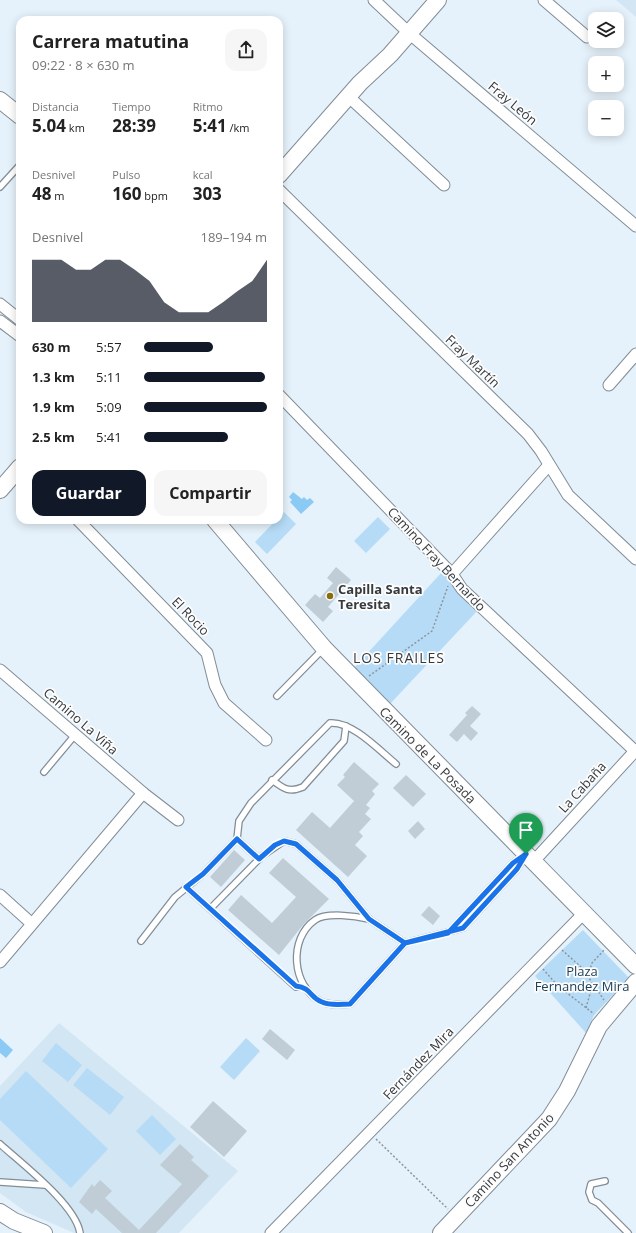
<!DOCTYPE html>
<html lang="es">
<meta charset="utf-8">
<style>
body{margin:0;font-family:"Open Sans",sans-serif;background:#f6f6f6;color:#222;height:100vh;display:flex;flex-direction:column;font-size:15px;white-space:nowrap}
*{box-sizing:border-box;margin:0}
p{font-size:13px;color:#767676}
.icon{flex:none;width:22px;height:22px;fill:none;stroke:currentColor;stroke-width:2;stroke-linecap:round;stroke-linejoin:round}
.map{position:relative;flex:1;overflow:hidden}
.side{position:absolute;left:16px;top:16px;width:267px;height:508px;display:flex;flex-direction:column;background:#fff;border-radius:12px;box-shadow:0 2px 10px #0003}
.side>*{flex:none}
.tools{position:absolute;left:588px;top:12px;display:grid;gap:8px}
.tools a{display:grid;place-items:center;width:36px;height:36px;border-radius:8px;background:#fff;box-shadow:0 2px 10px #0003;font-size:20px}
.pin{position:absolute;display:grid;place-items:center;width:34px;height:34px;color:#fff;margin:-41px -17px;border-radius:50% 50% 50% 0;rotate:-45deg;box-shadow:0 0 4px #0007}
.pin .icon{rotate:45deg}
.round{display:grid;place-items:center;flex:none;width:42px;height:42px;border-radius:12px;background:#f6f6f6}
.summary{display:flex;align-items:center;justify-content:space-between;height:68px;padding:0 16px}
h1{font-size:18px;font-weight:700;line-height:30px}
.metrics{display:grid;grid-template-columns:repeat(3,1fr);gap:6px;height:68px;padding:4px 16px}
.metrics div{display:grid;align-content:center}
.metrics b{font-size:17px;font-weight:700}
.metrics small{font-size:11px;font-weight:400}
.metrics p{font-size:11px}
.chart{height:112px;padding:8px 16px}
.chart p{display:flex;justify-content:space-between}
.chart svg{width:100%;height:72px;margin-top:4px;fill:#111827;opacity:.7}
.button{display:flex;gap:8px;margin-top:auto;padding:8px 16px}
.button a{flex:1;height:46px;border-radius:12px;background:#111827;color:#fff;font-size:16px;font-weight:700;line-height:46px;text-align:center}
.button a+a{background:#f6f6f6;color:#222}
ul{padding:0 16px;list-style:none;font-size:13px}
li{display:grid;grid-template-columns:64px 48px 1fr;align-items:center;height:30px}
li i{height:10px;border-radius:5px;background:#111827}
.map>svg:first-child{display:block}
.built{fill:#d3e6f3}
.green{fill:#b6dbf6}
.water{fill:#8ccaf6}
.building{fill:#c1cdd6}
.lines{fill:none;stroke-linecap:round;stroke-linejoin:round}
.lane-casing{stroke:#828d95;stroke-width:8}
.street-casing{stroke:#828d95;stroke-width:13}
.secondary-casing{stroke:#828d95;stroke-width:18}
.path{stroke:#8d959b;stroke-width:1.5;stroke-dasharray:2 2;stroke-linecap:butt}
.lane{stroke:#fff;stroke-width:5.5}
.street{stroke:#fff;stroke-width:11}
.secondary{stroke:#fff;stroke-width:16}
.route-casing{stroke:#fff;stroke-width:8}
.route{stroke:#1a73e8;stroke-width:5}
.poi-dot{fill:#886d0c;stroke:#fdfdfd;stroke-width:1.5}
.labels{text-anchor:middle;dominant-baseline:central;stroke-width:3.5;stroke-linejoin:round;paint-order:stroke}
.street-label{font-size:13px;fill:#363a3e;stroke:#fdfdfd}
.poi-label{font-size:13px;font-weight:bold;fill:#363a3e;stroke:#fdfdfd;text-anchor:start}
.park-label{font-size:13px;fill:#1e4057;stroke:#fdfdfd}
.neighbourhood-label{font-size:14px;letter-spacing:1px;fill:#363a3e;stroke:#fdfdfd}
</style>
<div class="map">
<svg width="636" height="1233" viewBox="0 0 636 1233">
<rect width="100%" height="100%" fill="#e6f2fb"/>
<g class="built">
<polygon points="616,0 636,0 636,17"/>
<polygon points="59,1023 238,1171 179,1233 74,1233 26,1212 0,1193 0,1086"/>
</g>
<g class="green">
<polygon points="284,512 296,524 267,554 255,542 276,520 279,520 279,517"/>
<polygon points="378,517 390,529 366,553 354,541"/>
<polygon points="442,572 479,609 389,705 353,669"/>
<polygon points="583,930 629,978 594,1015 586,1033 535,976"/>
<polygon points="246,1038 260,1051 234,1080 220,1067"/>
<polygon points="56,1043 82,1065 68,1082 42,1061"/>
<polygon points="87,1068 124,1097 110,1115 73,1085"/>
<polygon points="26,1071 108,1149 71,1188 0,1120 0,1099"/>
<polygon points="152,1115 176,1139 160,1155 136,1131"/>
</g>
<g class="water">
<polygon points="293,492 302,499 304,497 307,500 310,498 314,502 301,514 290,502 292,500 289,497"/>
<polygon points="0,1038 13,1050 6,1058 0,1053"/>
</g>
<g class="building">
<polygon points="336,567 351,580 328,607 333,611 323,622 305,605 315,594 320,598 333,583 327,578"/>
<polygon points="472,706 481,714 470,726 478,733 471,741 464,734 457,742 449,735 467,715 465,713"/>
<polygon points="354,762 379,784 372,791 375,794 366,805 370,808 365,814 371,819 359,832 363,836 355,845 367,856 348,877 296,830 312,812 330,828 354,801 337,785 345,777 343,775"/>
<polygon points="406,775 426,794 413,807 393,788"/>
<polygon points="418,821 425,829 415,839 408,831"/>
<polygon points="234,850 245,860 221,887 210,877"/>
<polygon points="283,858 329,899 303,925 279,955 228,910 241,895 272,923 296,897 269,873"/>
<polygon points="429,906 440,916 433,925 421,915"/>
<polygon points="270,1029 295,1050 287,1060 262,1039"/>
<polygon points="213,1101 247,1131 224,1157 190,1127"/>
<polygon points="180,1144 194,1157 191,1160 209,1176 156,1233 122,1233 96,1209 92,1214 79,1202 92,1184 94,1187 100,1180 112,1191 105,1198 139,1230 182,1184 160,1165"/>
</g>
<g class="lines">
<g class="lane-casing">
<g id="lane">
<polyline points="0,187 20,165"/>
<polyline points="277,696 323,649"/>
<polyline points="44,772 75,735"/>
<path d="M272,780C284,789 289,793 303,787L344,741L346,726"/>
<path d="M237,839L239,821L251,803L330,723C352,721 379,750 396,764"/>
<polyline points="186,887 296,987 305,987"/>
<polyline points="210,909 262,856 284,841 296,844 337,880 369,919 405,943 463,928 517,869 525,856"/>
<path d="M369,919C356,916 326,912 315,920C288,939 292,986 320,1001C329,1006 340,1004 350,1004L405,943"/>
<polyline points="451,930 513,863 523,856"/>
<polyline points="141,941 175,897 203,874 237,839 259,859"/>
<path d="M0,1144C21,1163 76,1205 80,1233"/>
<polyline points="605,1181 591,1184 589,1192 592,1200 598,1203 628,1233"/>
<polyline points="0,1182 45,1185"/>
</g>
</g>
<g class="street-casing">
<g id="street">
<polyline points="374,0 409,33 636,226"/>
<polyline points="544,0 587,37"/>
<polyline points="348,96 444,185"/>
<polyline points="279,190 528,434 541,451 568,495 636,559"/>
<polyline points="0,304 20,320"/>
<polyline points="0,321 20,336"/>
<polyline points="609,385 636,354"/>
<polyline points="279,395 452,574 462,589 635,751"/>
<polyline points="78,520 207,653 215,685 224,703 266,740"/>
<polyline points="452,574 549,465"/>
<polyline points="0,670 143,793 178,820"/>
<polyline points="533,862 636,750"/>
<polyline points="0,895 31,923"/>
<polyline points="0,962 143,793"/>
<polyline points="271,1233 584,913"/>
</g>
</g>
<g class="secondary-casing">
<g id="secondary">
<polyline points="0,100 20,116"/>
<polyline points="279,175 360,83 390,55 438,0"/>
<polyline points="0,490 20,467"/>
<polyline points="215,520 324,648 636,966"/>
<polyline points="0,1212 14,1221 44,1233"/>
<polyline points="441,1233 549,1119 567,1091 599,1026 636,982"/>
</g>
</g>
<g class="path">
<polyline points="369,676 432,631 448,586"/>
<polyline points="562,950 582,968 604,1000"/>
<polyline points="543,969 557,985 594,1014"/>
<polyline points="588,975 592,963 604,950"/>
<polyline points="586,1008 593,983"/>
<polyline points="376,1139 448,1209"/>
</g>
<use href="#lane" class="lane"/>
<use href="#street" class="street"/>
<use href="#secondary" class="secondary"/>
</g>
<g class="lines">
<g class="route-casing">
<path id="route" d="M526,854L513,863L448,933L405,943L350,1004C341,1004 331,1006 322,1002C309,997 312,988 296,986L186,887L203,874L237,839L259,859L275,845L284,841L296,844L337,880L369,919L405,943L463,928L517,869L526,854"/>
</g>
<use href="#route" class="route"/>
</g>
<circle class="poi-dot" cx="330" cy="596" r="4"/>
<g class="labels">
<g class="street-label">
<text transform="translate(513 103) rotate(40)">Fray León</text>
<text transform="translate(473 361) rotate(44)">Fray Martín</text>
<text transform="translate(437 559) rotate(47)">Camino Fray Bernardo</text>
<text transform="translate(191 616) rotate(46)">El Rocio</text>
<text transform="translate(81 721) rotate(41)">Camino La Viña</text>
<text transform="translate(428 755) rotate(45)">Camino de La Posada</text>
<text transform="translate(582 787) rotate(-48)">La Cabaña</text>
<text transform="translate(418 1063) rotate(-46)">Fernández Mira</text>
<text transform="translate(509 1160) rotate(-47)">Camino San Antonio</text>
</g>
<g class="poi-label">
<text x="338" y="589">Capilla Santa<tspan x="338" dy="15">Teresita</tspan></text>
</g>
<g class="park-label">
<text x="582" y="971">Plaza<tspan x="582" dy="15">Fernandez Mira</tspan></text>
</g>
<g class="neighbourhood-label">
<text x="399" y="657">LOS FRAILES</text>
</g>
</g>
</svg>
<div class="tools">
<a><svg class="icon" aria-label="layers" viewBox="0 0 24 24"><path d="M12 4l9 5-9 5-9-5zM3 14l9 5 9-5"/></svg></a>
<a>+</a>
<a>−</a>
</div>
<div class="pin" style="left:526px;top:854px;background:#1e9e55"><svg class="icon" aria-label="arrive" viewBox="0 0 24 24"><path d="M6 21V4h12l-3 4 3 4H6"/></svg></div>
<section class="side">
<div class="summary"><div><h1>Carrera matutina</h1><p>09:22 · 8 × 630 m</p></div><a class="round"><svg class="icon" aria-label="share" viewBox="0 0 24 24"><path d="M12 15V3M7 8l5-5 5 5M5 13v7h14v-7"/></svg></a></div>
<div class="metrics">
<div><p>Distancia</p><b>5.04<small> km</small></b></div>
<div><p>Tiempo</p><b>28:39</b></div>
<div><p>Ritmo</p><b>5:41<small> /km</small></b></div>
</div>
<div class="metrics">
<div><p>Desnivel</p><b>48<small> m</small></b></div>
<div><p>Pulso</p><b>160<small> bpm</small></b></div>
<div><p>kcal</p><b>303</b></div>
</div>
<div class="chart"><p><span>Desnivel</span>189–194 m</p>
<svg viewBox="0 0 160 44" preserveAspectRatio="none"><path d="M0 44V6L10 6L20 6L30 12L40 12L50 6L60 6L70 12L80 19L90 32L100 38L110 38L120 38L130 32L140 25L150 19L160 6V44z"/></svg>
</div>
<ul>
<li><b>630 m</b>5:57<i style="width:56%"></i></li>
<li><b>1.3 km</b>5:11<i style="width:98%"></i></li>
<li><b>1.9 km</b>5:09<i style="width:100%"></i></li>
<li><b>2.5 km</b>5:41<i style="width:68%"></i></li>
</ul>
<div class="button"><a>Guardar</a><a>Compartir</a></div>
</section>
</div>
